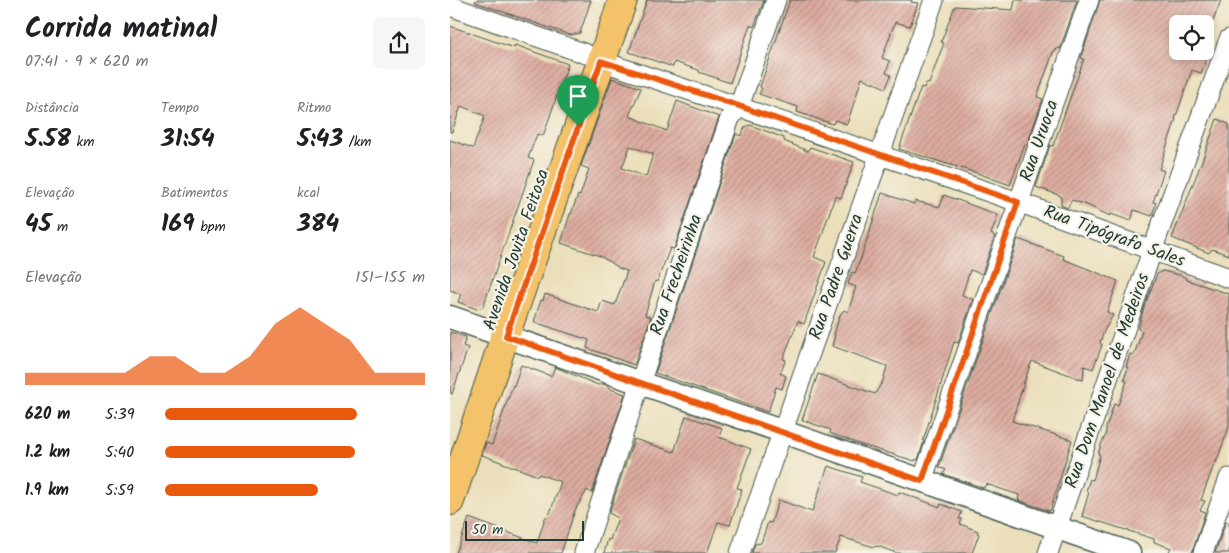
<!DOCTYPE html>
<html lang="pt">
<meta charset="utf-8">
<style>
body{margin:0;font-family:Kalam,sans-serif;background:#f6f6f6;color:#202124;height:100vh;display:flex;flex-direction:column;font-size:19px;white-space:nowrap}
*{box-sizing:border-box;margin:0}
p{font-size:16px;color:#757577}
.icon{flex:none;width:28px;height:28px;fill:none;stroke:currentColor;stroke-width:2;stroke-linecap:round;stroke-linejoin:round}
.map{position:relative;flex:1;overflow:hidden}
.panel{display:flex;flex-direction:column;background:#fff;width:450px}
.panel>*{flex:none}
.buttons{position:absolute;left:719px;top:15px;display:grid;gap:10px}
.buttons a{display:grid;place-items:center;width:45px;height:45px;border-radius:8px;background:#fff;box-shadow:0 2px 8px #0003;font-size:25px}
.scale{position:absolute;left:15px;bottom:12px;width:119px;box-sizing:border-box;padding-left:5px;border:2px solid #1f3d34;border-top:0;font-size:14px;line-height:18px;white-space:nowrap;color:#1f3d34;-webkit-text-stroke:4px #f7f3e8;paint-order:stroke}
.pin{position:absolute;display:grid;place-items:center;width:42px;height:42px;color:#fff;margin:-51px -21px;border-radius:50% 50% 50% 0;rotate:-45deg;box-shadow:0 0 5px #0007}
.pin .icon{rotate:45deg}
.round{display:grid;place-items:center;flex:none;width:52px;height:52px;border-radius:8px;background:#f6f6f6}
.summary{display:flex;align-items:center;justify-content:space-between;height:85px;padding:0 25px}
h1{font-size:28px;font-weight:600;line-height:38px}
.stats{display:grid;grid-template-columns:repeat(3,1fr);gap:8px;height:85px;padding:5px 25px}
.stats div{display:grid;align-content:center}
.stats b{font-size:25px;font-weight:600}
.stats small{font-size:14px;font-weight:400}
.stats p{font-size:14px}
.chart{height:140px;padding:10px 25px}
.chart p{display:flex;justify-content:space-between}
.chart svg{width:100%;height:90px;margin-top:5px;fill:#ea580c;opacity:.7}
ul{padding:0 25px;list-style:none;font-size:16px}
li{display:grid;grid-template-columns:80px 60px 1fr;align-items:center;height:38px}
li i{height:12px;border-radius:6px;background:#ea580c}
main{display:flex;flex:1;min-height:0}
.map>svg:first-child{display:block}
.building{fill:url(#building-hatch);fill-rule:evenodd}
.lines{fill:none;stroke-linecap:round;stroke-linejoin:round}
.minor-casing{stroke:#3e5548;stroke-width:21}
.tertiary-casing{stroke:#3e5548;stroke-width:25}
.primary-casing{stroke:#3e5548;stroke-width:30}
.minor{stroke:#fff;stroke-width:19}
.tertiary{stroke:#fff;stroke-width:22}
.primary{stroke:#f3c26a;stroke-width:28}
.route-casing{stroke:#fff;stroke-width:10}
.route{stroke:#ea580c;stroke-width:6}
.labels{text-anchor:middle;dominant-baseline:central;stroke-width:4.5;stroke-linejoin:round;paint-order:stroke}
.street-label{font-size:18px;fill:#1f3d34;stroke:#f7f3e8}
</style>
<main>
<section class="panel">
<div class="summary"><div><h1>Corrida matinal</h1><p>07:41 · 9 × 620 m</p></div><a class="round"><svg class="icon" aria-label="share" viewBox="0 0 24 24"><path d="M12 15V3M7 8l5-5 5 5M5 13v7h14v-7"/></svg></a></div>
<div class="stats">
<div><p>Distância</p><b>5.58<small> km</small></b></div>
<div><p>Tempo</p><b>31:54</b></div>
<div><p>Ritmo</p><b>5:43<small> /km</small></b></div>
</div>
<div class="stats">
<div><p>Elevação</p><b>45<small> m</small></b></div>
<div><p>Batimentos</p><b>169<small> bpm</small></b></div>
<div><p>kcal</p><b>384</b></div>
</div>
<div class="chart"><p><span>Elevação</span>151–155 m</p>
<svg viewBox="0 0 160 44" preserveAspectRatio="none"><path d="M0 44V38L10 38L20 38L30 38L40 38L50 30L60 30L70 38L80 38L90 30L100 14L110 6L120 14L130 22L140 38L150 38L160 38V44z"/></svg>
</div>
<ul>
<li><b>620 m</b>5:39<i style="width:74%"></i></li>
<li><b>1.2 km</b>5:40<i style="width:73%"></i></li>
<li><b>1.9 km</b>5:59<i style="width:59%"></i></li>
</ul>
</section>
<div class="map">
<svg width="779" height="553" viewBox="0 0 779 553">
<defs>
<pattern id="building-hatch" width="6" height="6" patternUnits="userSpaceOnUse" patternTransform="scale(1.25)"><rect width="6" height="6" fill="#deaca0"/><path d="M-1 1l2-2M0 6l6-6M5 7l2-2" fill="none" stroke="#b38d83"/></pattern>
</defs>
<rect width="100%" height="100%" fill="#f7f3e8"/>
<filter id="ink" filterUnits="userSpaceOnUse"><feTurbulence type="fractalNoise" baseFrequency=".02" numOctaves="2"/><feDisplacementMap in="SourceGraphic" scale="10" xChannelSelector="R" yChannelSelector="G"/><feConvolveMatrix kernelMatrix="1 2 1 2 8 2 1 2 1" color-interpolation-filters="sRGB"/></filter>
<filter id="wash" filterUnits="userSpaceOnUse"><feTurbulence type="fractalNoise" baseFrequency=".0096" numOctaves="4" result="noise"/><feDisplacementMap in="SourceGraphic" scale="20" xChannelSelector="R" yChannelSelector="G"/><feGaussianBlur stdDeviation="1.12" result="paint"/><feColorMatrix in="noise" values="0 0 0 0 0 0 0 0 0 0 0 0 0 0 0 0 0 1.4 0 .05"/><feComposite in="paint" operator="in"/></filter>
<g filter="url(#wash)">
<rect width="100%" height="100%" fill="#ebdfbb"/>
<g id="blocks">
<g class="building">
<polygon points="26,0 141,0 130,33 120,35 25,2"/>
<polygon points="197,0 314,0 304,27 300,25 280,83 249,72 249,70 224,62 223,67 179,52"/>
<polygon points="340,0 462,0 461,2 468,3 460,26 445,22 432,58 440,61 436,73 441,75 436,88 412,78 397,124 385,120 383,124 347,112 348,107 309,94 312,88 310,87 315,72"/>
<polygon points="565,0 627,0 610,49 607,48 606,51 604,50 587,97 593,99 577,145 575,144 560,185 530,174 449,149 471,87 474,88 476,83 479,84 486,64 494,43 491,42 505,6 563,10"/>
<polygon points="650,0 771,0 762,24 728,24 728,51 759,51 751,73 742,70 725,119 726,119 709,169 714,171 703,202 706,203 702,216 684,210 681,221 661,214 660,216 637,205 622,200 617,208 611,205 611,196 586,187 600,145 603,146 634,59 631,58"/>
<polygon points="0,26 64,48 65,45 118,64 93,136 87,134 78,158 84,160 33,307 27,309 8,302 11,294 0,290 0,140 23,148 35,116 11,106 2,132 0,132"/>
<path d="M162,78L191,88L179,116L217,131L227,101L269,117L224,249L220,248L207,282L205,281L195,315L201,317L184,365L137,348L139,340L84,322L91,300L93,301L95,294L148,312L152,301L165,305L177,271L168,268V267L150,256L111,243L120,214H121L128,195L130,196L139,169L131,166ZM180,146L203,154L196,177L172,168Z"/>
<polygon points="767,119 779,124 779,255 762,249 759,253 722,238 752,161"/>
<polygon points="300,125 334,138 334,141 358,151 360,147 404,162 391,198 385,196 372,235 364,257 376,262 354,324 348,321 333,359 336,360 330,373 336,376 332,389 326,387 318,412 205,373 286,134 291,136 295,127"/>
<polygon points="432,193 464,204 465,201 490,207 494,195 548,215 541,234 545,236 532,274 520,270 512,295 523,299 508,343 504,342 473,441 474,441 468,460 466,459 465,461 412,445 380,433 381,430 352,420 368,374 425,394 433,381 437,366 382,346 385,335 384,334 390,315 394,310 398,312 406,287 398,284 402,272 405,273 410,261"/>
<polygon points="568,239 614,256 613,259 668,281 657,312 663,315 654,331 650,343 652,345 643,369 634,366 633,380 582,361 576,376 562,421 622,440 600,511 568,500 569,495 536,484 534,488 493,474 496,470 489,467"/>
<polygon points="712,271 730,275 736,278 737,280 779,294 779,427 766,463 765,462 751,500 755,501 750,510 755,512 742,553 718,553 721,548 704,542 704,539 632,516 639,492 636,491 640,479 643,480 650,455 648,454 652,442 656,435 656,428 664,404 668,405 677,381 674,380 678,367 676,367 680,354 684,355 692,331 688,329 695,305 707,274"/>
<polygon points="0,332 16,337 13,346 18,348 2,394 0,393"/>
<polygon points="71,365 101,376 105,367 148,385 154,384 163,390 175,394 142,493 137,490 125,510 111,553 6,553 19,518 87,543 95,518 100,513 111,482 89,474 88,476 32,455 36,443 42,445 63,385 64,386"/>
<polygon points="236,416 272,428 269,437 301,449 287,488 292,489 280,525 268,522 257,553 154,553 158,539 160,540 168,518 159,513 184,439 224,452"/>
<polygon points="378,466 412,477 410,482 448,495 449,492 490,507 491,504 512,512 509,519 512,519 510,524 528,531 527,533 529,534 522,553 446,553 428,546 424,547 391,537 385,553 302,553 305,544 311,543 318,522 321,523 329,500 362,512"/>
<polygon points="776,521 779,523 779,553 765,553"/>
</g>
</g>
</g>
<g filter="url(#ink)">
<use href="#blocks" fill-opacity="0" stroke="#3e5548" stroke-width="1"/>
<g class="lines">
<g class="minor-casing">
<g id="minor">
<polyline points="0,6 136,54"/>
<polyline points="151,61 289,107 568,202 779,278"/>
<polyline points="472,481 639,0"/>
<polyline points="134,553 190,383 280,118 289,107 326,0"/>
<polyline points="290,553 484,0"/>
<polyline points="598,553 702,251 779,39"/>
<polyline points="753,553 779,478"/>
</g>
</g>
<g class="tertiary-casing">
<polyline id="tertiary" points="0,317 190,383 334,432 679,553"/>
</g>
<g class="primary-casing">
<polyline id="primary" points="0,501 55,336 173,0"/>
</g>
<use href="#minor" class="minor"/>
<use href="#tertiary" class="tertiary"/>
<use href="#primary" class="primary"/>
</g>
</g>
<g class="lines" filter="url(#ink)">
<g class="route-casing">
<polygon id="route" points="151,61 289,106 568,202 472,481 56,336"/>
</g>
<use href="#route" class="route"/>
</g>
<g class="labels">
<g class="street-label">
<text transform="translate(590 141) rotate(-71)">Rua Uruoca</text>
<text transform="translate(664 237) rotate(20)">Rua Tipógrafo Sales</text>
<text transform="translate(67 250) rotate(-71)">Avenida Jovita Feitosa</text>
<text transform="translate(227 275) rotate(-71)">Rua Frecheirinha</text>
<text transform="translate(387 277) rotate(-71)">Rua Padre Guerra</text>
<text transform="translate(658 381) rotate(-71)">Rua Dom Manoel de Medeiros</text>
</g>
</g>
</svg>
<div class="buttons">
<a><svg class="icon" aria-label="locate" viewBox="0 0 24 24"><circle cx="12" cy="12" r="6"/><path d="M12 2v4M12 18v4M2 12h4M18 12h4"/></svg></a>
</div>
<div class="scale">50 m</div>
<div class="pin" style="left:128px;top:126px;background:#1e9e55"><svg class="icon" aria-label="arrive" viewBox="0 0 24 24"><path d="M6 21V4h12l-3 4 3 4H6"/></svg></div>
</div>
</main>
